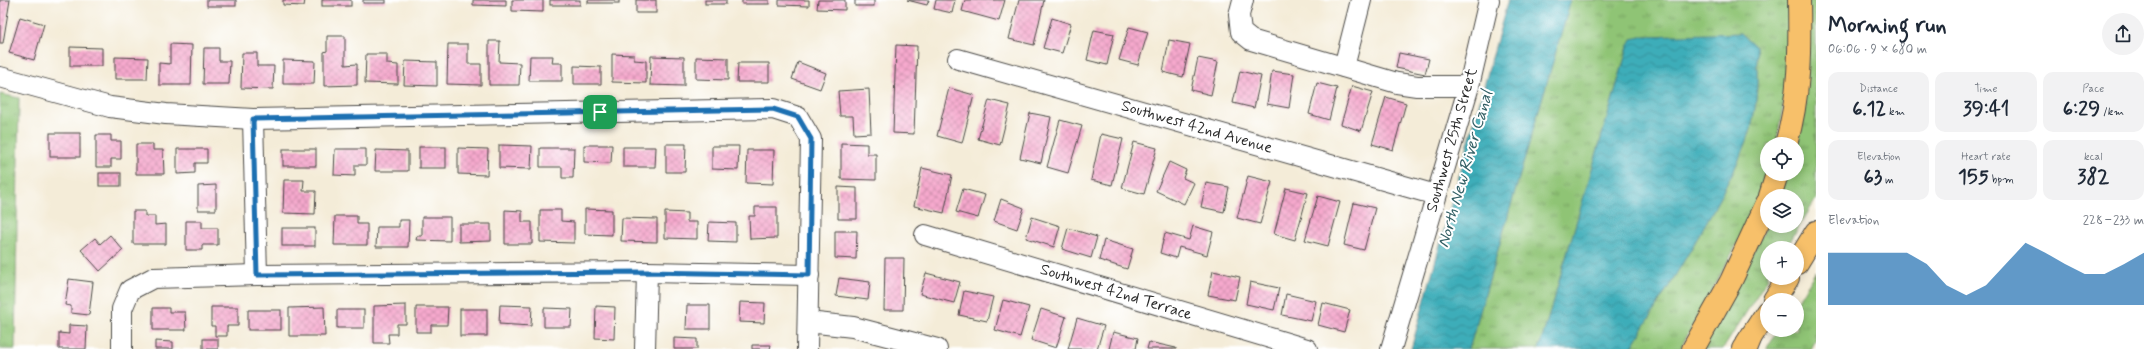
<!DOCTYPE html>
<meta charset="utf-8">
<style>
body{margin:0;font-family:Mynerve,sans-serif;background:#f2f2f3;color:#1f2937;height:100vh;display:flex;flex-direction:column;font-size:15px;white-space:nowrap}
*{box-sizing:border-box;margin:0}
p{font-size:13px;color:#747a83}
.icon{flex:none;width:22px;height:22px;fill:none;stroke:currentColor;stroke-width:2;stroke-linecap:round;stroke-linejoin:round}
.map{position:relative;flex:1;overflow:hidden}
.panel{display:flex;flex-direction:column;background:#fff;width:340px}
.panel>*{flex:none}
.controls{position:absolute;left:1760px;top:137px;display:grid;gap:8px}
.controls a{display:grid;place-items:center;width:44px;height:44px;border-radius:50%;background:#fff;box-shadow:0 2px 10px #0003;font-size:20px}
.pin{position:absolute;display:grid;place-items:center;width:34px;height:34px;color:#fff;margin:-17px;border-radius:8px;box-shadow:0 2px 6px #0006}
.round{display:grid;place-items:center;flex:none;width:42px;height:42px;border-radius:21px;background:#f2f2f3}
.overview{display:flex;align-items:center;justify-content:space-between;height:68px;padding:0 12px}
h1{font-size:22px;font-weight:700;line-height:30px}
.stats{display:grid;grid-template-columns:repeat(3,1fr);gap:6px;height:68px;padding:4px 12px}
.stats div{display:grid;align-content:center;border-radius:10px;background:#f2f2f3;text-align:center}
.stats b{font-size:20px;font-weight:700}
.stats small{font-size:11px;font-weight:400}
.stats p{font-size:11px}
.chart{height:112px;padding:8px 12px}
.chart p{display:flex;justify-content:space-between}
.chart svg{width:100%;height:72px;margin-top:4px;fill:#1f6fb2;opacity:.7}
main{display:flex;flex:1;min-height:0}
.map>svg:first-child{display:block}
.grass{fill:url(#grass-tufts);stroke:#5d7850}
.water{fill:url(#water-waves);stroke:#346c72}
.building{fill:url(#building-cross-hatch)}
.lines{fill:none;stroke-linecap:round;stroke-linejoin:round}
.minor-casing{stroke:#494845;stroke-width:22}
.major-casing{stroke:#494845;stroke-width:24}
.highway-casing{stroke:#494845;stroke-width:24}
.minor{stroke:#fff;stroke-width:20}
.major{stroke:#f7c06b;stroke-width:22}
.highway{stroke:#f7c06b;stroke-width:22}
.route-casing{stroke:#fff;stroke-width:8}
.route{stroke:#1f6fb2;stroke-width:5}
.labels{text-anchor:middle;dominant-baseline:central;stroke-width:4;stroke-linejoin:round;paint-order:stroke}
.street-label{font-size:16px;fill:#2b2b2b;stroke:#fff}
.water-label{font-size:17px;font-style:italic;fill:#325f64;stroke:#fff}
</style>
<main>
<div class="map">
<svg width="1816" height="349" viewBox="0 0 1816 349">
<defs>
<pattern id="grass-tufts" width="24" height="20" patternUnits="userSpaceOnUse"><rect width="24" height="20" fill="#8fc475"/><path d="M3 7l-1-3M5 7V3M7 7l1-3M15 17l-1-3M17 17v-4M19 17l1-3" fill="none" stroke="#759f60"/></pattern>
<pattern id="water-waves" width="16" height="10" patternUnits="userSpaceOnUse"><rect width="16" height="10" fill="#3dadb9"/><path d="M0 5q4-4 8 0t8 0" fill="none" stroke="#338d97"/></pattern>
<pattern id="building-cross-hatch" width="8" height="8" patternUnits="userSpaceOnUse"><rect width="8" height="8" fill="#f6a9cd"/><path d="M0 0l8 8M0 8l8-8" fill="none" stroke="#c78aa7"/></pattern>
</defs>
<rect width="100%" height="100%" fill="#fff"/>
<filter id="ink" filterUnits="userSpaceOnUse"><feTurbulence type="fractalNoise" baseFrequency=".025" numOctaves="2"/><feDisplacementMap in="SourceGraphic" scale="8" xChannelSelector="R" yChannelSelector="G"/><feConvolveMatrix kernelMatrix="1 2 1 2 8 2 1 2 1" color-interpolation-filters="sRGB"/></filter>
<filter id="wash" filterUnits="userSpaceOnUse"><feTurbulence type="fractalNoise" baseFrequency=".012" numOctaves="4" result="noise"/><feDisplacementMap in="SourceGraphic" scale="16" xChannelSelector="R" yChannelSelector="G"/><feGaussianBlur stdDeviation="0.9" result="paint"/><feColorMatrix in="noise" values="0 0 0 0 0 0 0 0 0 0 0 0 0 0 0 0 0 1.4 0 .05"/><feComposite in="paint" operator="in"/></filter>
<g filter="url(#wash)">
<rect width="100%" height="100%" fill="#f4ecd8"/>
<g class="grass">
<path d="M1571,0H1791L1792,12L1786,90L1776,144H1767V174L1759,197L1736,246L1680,349H1631C1661,298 1694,247 1721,195C1732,174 1745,151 1751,128C1758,101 1758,75 1756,47L1741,33L1628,47L1539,349H1469Z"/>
<polygon points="1806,0 1816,0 1816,199 1786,248 1767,248 1768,278 1723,349 1699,349 1767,226 1797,226 1797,196 1776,196 1784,174 1797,174"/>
<polygon points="0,94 19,98 15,349 0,349"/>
<polygon points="1816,271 1816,340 1811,349 1766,349 1778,330 1797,330 1797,302"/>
</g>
<g class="water">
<polygon points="1508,0 1571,0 1469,349 1411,349"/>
<path d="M1741,33L1756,47C1758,75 1758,101 1751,128C1745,151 1732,173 1721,195C1694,247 1661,298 1631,349H1539L1628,47L1632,39L1645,36Z"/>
</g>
<g id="blocks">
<g class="building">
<polygon points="0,0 10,0 3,43 0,43"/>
<rect x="207" y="0" width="29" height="6"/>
<polygon points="283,0 305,0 304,6 283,5"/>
<rect x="322" y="0" width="29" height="6"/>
<rect x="363" y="0" width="23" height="3"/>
<polygon points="473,0 506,0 506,6 473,5"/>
<polygon points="512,0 543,0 543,12 512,11"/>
<rect x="550" y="0" width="30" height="5"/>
<rect x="588" y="0" width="31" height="3"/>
<rect x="636" y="0" width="20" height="13"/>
<rect x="705" y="0" width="21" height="4"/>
<rect x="742" y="0" width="27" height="4"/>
<polygon points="779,0 809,0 809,6 779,5"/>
<polygon points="818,0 845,0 845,10 817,9"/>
<rect x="855" y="0" width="19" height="6"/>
<polygon points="907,0 929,0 927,5"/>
<polygon points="936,0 955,0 952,13 934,9"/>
<polygon points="965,0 1005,0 999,21 962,11"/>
<polygon points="1019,0 1044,0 1034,45 1009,39"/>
<polygon points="20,17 44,24 34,60 9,53"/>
<polygon points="1052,18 1071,24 1062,53 1043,48"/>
<polygon points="1129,27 1148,32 1138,65 1119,60"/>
<polygon points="1094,30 1114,34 1107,65 1087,60"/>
<polygon points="327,36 345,36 345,65 357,64 357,85 324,86 324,52 327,51"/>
<polygon points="1169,40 1190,44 1183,77 1163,72"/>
<polygon points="489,41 500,41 499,62 520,63 519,85 489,85"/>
<polygon points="170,44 192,45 191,85 159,85 159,63 170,64"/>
<polygon points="448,44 468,44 468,64 481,64 481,85 447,84"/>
<polygon points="896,45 917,46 914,134 893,133"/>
<polygon points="70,47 102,48 102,66 70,66"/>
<polygon points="204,48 219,48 219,61 230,61 229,84 203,84"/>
<polygon points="242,53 257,53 257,66 274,66 273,89 241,88"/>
<polygon points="1399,53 1429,59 1425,74 1396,68"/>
<polygon points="366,54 387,54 387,64 398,65 398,84 365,83"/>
<polygon points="612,54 634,55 634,60 646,61 646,83 612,82"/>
<polygon points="530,56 553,56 552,63 562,63 562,81 529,81"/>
<polygon points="651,56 684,57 684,86 650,85"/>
<polygon points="115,57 148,58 147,79 115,79"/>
<polygon points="696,57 728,58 728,80 696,79"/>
<polygon points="1198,58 1218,62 1211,95 1191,90"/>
<polygon points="283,60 315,61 314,84 283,84"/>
<polygon points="405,61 437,62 437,86 404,85"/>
<polygon points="798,62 826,73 820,89 792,79"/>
<polygon points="738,63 769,63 769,82 737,82"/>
<polygon points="574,66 601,67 601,84 574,84"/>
<polygon points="1240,71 1261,76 1254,108 1233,103"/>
<polygon points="1272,71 1294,74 1289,108 1267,104"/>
<polygon points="1317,83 1337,88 1329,120 1309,114"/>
<polygon points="1352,86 1373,92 1361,131 1341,124"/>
<polygon points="949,88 974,95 962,143 937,136"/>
<polygon points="869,89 871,133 854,134 853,116 840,116 838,91"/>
<polygon points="1386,97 1406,103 1393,150 1372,144"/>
<polygon points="989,100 1010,105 1000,145 978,139"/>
<polygon points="1030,113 1051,117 1041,163 1020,158"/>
<polygon points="1060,120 1082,126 1068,173 1047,167"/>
<rect x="50" y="133" width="30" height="24"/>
<polygon points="1101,134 1123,139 1112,185 1091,180"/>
<polygon points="96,135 111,135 111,141 121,141 121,159 111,159 111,167 96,167"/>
<polygon points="1134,142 1157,148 1144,194 1122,188"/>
<polygon points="841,143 867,144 867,154 876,154 876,180 841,179"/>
<polygon points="136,144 153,144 153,150 163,150 164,174 136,174"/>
<polygon points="666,144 686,144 685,172 666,172"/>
<polygon points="499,145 532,146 531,169 499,168"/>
<polygon points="584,145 612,145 611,163 584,162"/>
<polygon points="712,146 739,146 738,170 712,169"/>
<rect x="419" y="147" width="27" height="21"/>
<polygon points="623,147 656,147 655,167 623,167"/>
<polygon points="458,148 488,149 487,175 458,174"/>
<polygon points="540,148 574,148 573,178 562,178 562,167 540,167"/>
<polygon points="177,149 207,149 207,163 195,163 195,173 177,174"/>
<rect x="283" y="149" width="33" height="17"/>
<polygon points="335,149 366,149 366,165 355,165 355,176 334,175"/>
<polygon points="376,150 408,151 408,171 375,171"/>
<polygon points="747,150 774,150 773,184 746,183"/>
<polygon points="1169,162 1186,170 1183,178 1194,183 1184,204 1156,191"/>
<polygon points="922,168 952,175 944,213 914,206"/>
<rect x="99" y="173" width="22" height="13"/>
<polygon points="1248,176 1272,182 1260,224 1237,218"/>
<polygon points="284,180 304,180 303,191 316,191 315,214 283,213"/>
<polygon points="1206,183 1229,187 1224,212 1201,207"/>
<polygon points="216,185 216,210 198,210 198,186"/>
<polygon points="838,187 857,188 857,219 838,219"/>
<polygon points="1286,188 1308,193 1295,240 1274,234"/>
<polygon points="963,189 985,195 978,218 956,212"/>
<polygon points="1318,196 1340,202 1328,246 1305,240"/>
<polygon points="1001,199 1024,208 1017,229 994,221"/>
<polygon points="1354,203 1375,208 1364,250 1344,245"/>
<polygon points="755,207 777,207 777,238 750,239 749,216 755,216"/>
<polygon points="585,209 612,210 612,235 585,234"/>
<polygon points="505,210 522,211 522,222 532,222 532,244 505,244"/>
<polygon points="540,210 561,210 561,221 574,222 574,243 540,242"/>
<polygon points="133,211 145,211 145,216 155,216 155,225 166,224 166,244 133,244"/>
<polygon points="665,212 687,213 687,222 697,222 697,239 665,238"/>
<polygon points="335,216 357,216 357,224 367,224 367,245 334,245"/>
<polygon points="422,217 450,217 450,241 416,240 417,236 422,236"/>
<polygon points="1032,217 1060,226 1054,247 1026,238"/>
<polygon points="622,218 657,219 657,242 621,241"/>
<polygon points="399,220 409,220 408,247 376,247 377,227 399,227"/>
<polygon points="186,221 202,221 202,228 218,228 218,245 202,245 202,250 186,250"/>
<polygon points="709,222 736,223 736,242 708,241"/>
<polygon points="459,224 491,224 491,241 459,242"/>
<polygon points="1193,226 1213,232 1207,255 1179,247 1176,258 1160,253 1165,233 1189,240"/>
<rect x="282" y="228" width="33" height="18"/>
<polygon points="1068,228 1097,237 1091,258 1062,249"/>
<polygon points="835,231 857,231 856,259 835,258"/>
<polygon points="110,235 123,250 100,271 81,250 95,238 100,244"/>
<polygon points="1104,240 1133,249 1127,269 1099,260"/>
<polygon points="885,258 904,258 903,310 884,310"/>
<polygon points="1213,271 1240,277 1235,300 1208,295"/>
<polygon points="926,273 960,282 954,303 920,294"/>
<polygon points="839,278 870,282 868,300 836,296"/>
<polygon points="69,279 93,282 89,315 71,313 71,306 65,305"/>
<polygon points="1250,282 1279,288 1274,310 1246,304"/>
<polygon points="964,291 993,297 987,321 959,315"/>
<polygon points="1286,294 1316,301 1311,321 1282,315"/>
<polygon points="1003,300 1029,307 1020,337 995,330"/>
<polygon points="740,302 765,303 764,323 739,322"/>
<polygon points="1323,303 1350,310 1344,332 1318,325"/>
<polygon points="406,305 406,324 397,324 397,334 388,334 389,343 374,343 374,306"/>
<polygon points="500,305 532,306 531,326 499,324"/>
<polygon points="687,305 710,305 710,329 686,329"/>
<polygon points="596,306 615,307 614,339 595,338"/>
<polygon points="211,307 238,307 238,326 227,326 227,336 215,336 215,326 211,326"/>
<polygon points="324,307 325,336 289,336 289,308"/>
<polygon points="416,307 448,307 447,325 431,325 431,332 416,332"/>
<polygon points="153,308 169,308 169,312 185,312 186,330 153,330"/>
<polygon points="544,308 572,309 571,327 544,327"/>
<rect x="460" y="309" width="27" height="27"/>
<polygon points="1041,309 1066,317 1056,348 1031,340"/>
<rect x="248" y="310" width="33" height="20"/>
<rect x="337" y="310" width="27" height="18"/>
<polygon points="1077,318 1104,326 1097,349 1068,349"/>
<polygon points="69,325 87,326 86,349 59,349 59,333 69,334"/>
<polygon points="1113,332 1138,338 1136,349 1109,349"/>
<polygon points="674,338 697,339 697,349 674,349"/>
<rect x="203" y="339" width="15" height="10"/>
<polygon points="155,341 173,342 173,349 155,349"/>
<polygon points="1149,342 1176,348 1176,349 1147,349"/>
<polygon points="752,345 771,345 770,349 752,349"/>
</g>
</g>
</g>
<g filter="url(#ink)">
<use href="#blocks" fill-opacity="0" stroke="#494845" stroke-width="1"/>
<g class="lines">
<g class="minor-casing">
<g id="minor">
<polyline points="1243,0 1239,15 1241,32 1251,40 1397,83 1417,86 1469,86"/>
<polyline points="958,59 1436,195"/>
<polyline points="1344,67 1361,0"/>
<polyline points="0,77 110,107 166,114 253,119 773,109 798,117 811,139 807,349"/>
<polyline points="253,119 257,275"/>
<polyline points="925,235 1307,349"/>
<polyline points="808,322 853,327 937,349"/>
<polyline points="122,349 122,309 130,290 153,278 257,275 647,272 809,275"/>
<polyline points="645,349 647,272"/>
<polyline points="1391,349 1469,86 1489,0"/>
</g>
</g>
<g class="major-casing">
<g id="major">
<path d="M1786,144C1800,97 1800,48 1799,0"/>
<polyline points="1770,196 1777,174"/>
<polyline points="1797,263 1816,232"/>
<polyline points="1774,300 1788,278"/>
<polyline points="1693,349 1731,281 1767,203"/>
<polyline points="1743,349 1767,312"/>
</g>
</g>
<g class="highway-casing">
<polyline id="highway" points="1746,349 1750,339"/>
</g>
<use href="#minor" class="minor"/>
<use href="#major" class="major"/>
<use href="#highway" class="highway"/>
</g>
</g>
<g class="lines" filter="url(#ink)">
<g class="route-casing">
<polygon id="route" points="773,109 798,117 811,139 809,275 647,272 257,275 253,119"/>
</g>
<use href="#route" class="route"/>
</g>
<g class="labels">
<g class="street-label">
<text transform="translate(1197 127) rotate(16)">Southwest 42nd Avenue</text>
<text transform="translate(1452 140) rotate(-74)">Southwest 25th Street</text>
<text transform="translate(1116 292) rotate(17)">Southwest 42nd Terrace</text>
</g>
<g class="water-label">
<text transform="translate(1465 169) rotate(-74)">North New River Canal</text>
</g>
</g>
</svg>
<div class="controls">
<a><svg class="icon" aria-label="locate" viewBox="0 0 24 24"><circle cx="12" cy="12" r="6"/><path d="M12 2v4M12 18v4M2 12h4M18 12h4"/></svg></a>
<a><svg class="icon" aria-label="layers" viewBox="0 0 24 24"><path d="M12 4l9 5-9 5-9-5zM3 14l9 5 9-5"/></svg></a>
<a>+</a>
<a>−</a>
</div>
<div class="pin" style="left:600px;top:112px;background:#1e9e55"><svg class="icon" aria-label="arrive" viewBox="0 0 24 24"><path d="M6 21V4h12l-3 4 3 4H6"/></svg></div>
</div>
<section class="panel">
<div class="overview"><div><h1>Morning run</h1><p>06:06 · 9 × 680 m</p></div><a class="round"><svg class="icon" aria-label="share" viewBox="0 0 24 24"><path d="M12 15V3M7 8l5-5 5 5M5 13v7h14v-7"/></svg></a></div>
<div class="stats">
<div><p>Distance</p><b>6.12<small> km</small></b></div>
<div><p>Time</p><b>39:41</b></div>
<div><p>Pace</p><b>6:29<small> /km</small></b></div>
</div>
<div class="stats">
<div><p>Elevation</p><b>63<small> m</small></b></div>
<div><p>Heart rate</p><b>155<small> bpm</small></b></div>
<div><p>kcal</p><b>382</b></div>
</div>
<div class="chart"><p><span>Elevation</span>228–233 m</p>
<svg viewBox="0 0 160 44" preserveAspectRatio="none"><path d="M0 44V12L10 12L20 12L30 12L40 12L50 19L60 32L70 38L80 32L90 19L100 6L110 12L120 19L130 25L140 25L150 19L160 12V44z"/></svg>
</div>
</section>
</main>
